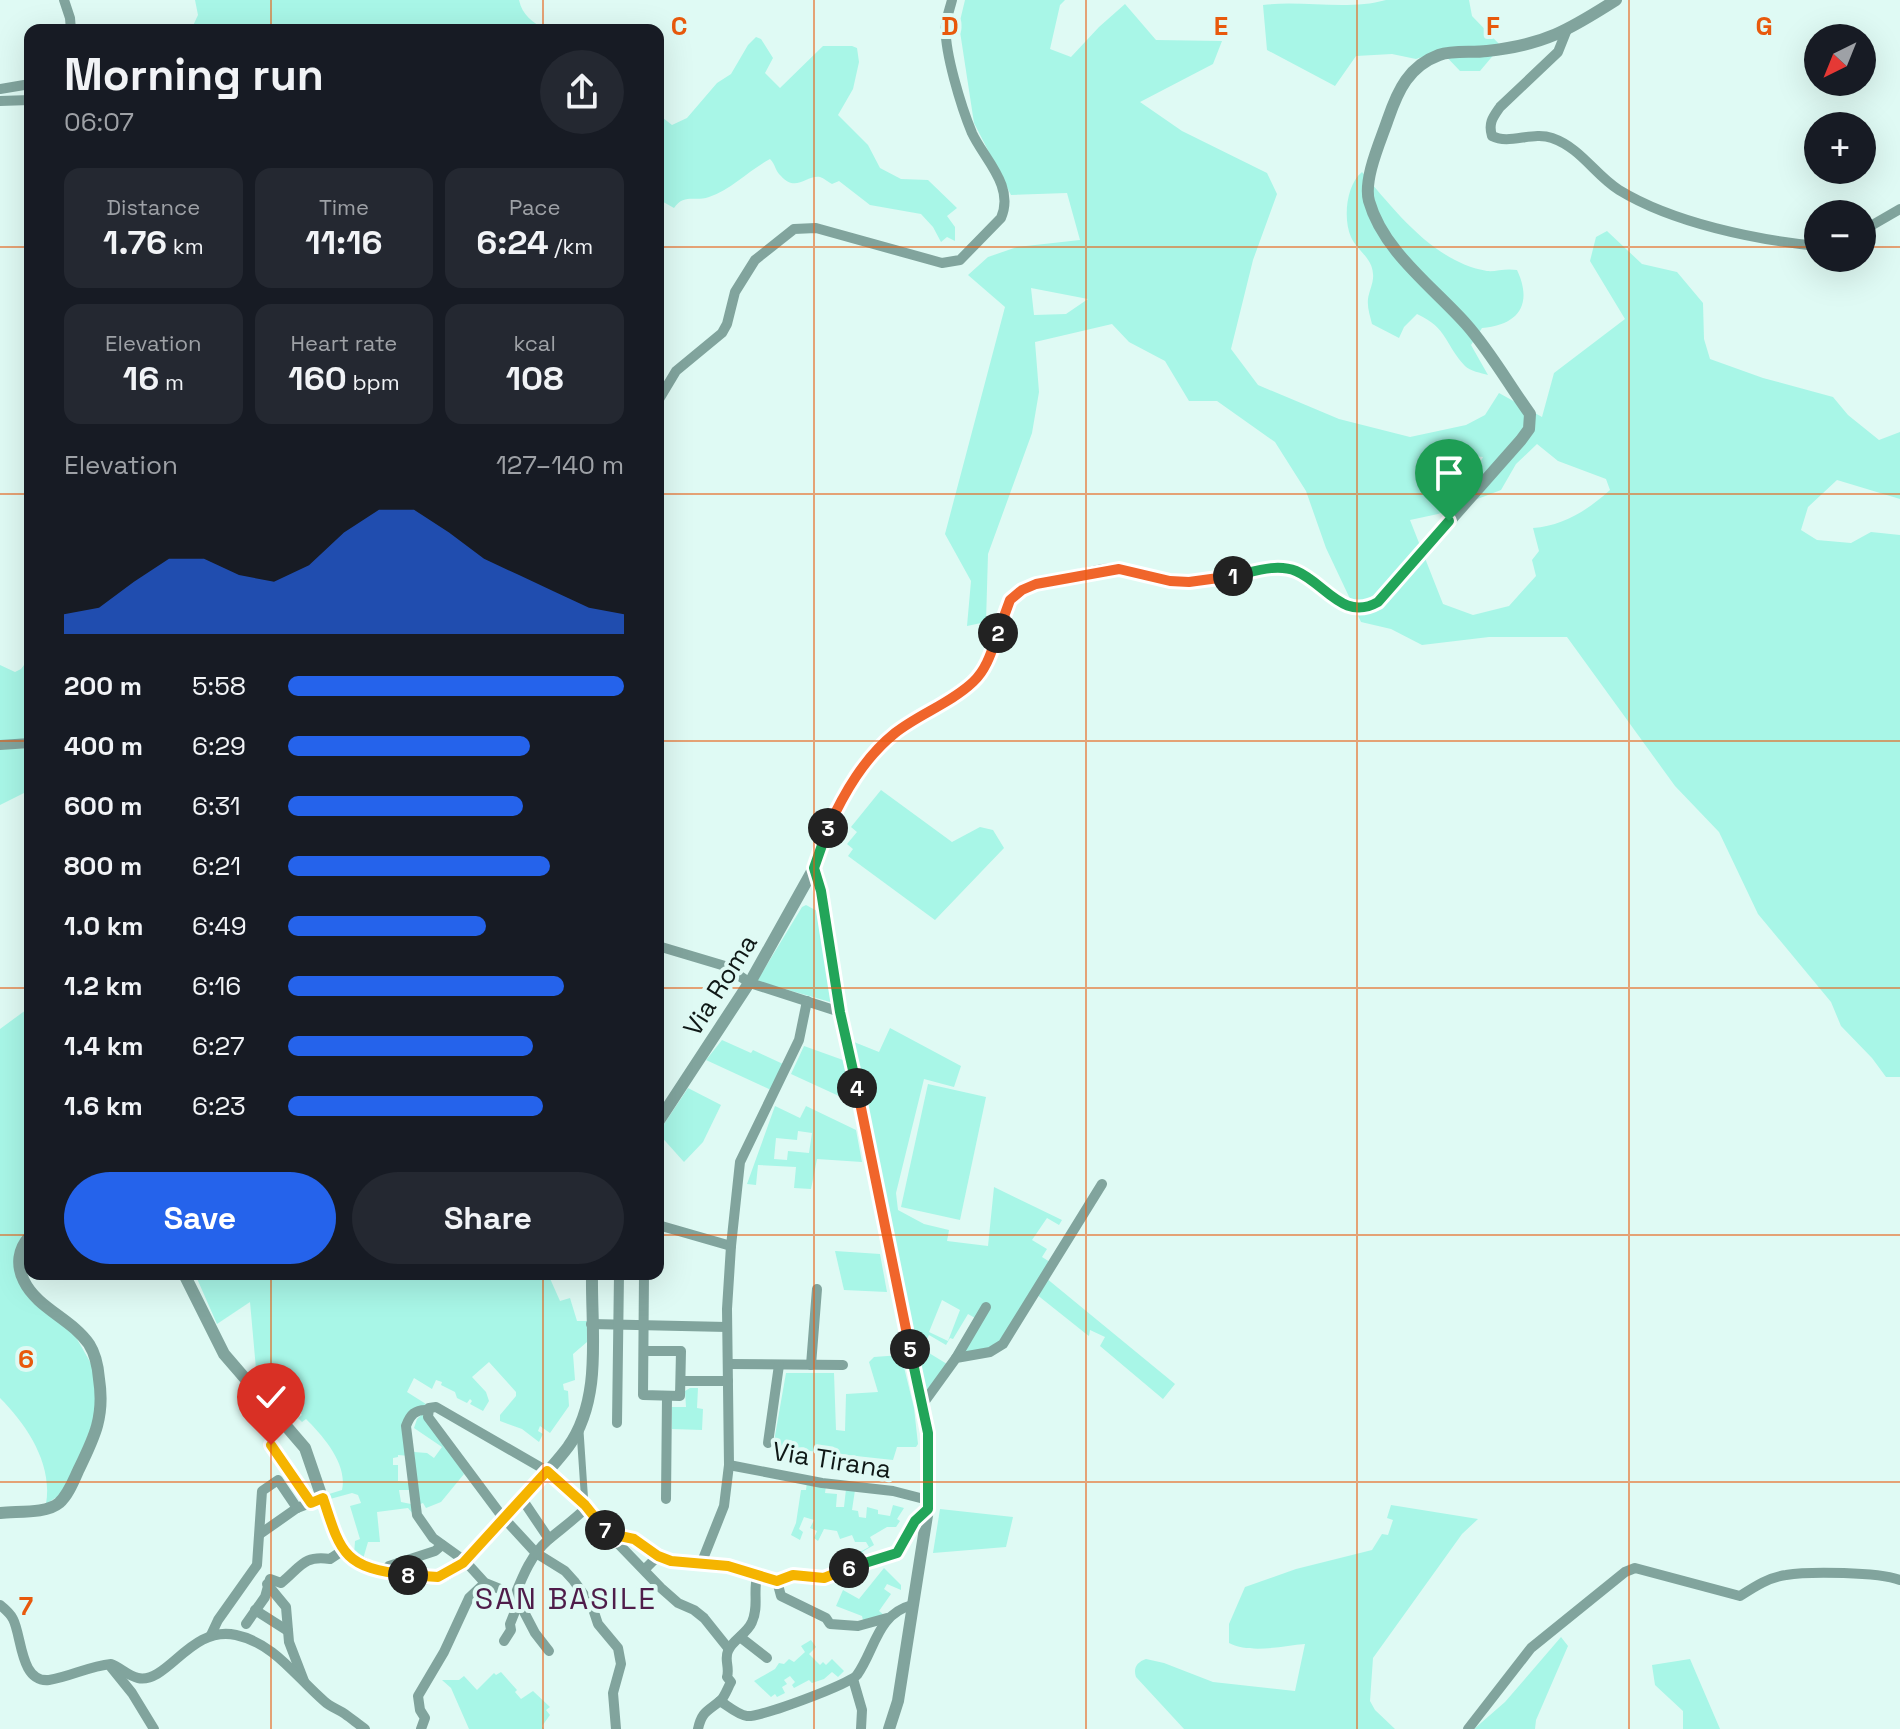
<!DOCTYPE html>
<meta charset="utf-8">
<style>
body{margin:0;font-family:"Space Grotesk",sans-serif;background:#242831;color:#f1f3f6;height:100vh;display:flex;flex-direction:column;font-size:30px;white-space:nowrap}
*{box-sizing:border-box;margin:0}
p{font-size:26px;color:#9ea1a6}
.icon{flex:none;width:44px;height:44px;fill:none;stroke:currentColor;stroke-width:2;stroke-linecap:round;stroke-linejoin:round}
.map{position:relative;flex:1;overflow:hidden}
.panel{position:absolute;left:24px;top:24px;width:640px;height:1256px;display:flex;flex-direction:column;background:#171b24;border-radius:16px;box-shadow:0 8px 32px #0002}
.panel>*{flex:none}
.needle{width:52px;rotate:223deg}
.controls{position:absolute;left:1804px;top:24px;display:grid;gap:16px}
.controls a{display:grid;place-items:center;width:72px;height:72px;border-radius:50%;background:#171b24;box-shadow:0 8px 32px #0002;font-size:40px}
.pin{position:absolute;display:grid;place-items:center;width:68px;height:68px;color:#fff;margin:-82px -34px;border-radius:50% 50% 50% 0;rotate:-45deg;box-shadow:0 0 8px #0007}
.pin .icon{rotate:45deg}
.km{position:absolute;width:40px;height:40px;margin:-20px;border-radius:50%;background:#222;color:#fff;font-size:22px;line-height:40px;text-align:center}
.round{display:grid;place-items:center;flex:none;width:84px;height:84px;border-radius:42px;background:#242831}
.headline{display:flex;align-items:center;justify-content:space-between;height:136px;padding:0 40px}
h1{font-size:44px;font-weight:800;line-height:60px}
.figures{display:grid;grid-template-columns:repeat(3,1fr);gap:12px;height:136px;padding:8px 40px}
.figures div{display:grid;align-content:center;border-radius:16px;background:#242831;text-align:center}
.figures b{font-size:34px;font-weight:800}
.figures small{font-size:22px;font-weight:400}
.figures p{font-size:22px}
.chart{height:224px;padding:16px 40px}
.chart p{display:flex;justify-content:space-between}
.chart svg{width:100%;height:144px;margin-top:8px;fill:#2563eb;opacity:.7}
.primary-button{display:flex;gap:16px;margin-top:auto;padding:16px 40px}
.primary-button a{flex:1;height:92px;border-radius:48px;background:#2563eb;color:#fff;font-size:32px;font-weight:800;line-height:92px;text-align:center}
.primary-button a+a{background:#242831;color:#f1f3f6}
ul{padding:0 40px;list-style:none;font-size:26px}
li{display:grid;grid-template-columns:128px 96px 1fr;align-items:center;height:60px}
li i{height:20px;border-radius:10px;background:#2563eb}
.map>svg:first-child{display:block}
.green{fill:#a8f6e7;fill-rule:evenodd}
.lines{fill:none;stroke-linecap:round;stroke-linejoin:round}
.pedestrian{stroke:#81a49d;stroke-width:7}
.minor{stroke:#81a49d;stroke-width:10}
.tertiary{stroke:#81a49d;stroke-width:12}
.tertiary-bridge{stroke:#81a49d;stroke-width:12}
.split-1-casing{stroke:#fff;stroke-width:16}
.split-2-casing{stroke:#fff;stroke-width:16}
.split-3-casing{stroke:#fff;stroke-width:16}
.split-4-casing{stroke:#fff;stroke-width:16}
.split-5-casing{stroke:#fff;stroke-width:16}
.split-6-casing{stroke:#fff;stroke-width:16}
.split-7-casing{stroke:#fff;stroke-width:16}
.split-8-casing{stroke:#fff;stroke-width:16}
.split-9-casing{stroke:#fff;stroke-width:16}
.split-1{stroke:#22a559;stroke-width:10}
.split-2{stroke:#f0652b;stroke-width:10}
.split-3{stroke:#f0652b;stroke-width:10}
.split-4{stroke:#22a559;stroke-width:10}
.split-5{stroke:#f0652b;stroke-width:10}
.split-6{stroke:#22a559;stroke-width:10}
.split-7{stroke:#f5b400;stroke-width:10}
.split-8{stroke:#f5b400;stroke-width:10}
.split-9{stroke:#f5b400;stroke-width:10}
.grid{fill:none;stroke:#e8590c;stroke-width:2;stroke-opacity:0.55}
.labels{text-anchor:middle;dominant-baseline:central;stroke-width:8;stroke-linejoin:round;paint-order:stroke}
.street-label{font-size:26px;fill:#0f1816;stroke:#dffaf4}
.quarter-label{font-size:30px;letter-spacing:2px;fill:#4f1c4a;stroke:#dffaf4}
.grid-label{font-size:26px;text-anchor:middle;font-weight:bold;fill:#e8590c;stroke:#dffaf4;stroke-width:8;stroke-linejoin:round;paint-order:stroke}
</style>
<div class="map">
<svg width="1900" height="1729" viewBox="0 0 1900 1729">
<rect width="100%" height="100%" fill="#dffaf4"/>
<g class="green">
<path d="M195,0H519C522,15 533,22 545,30H191L198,15Z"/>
<path d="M965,0H1065L1060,5L1050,49L1071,57L1099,27L1125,4L1156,40L1222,41L1213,64L1140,102L1182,131L1267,173L1277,194L1253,260L1231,349L1258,385L1339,419L1410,437L1466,425L1485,415L1499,393L1542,417L1554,373L1625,319L1590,261L1596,237L1607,231L1642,264L1677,272L1703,303L1704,339L1710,359L1763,378L1833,397L1848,415L1879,440L1900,432V499L1837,480L1808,507L1801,530L1817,540L1851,543L1871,532L1900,535V1077H1886L1872,1058L1841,1026L1831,1002L1758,914L1719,832L1675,786L1567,637H1489L1422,645L1391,629L1361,622L1326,548L1306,491L1275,442L1217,401H1189L1165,361L1129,342L1112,324L1035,342L1039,392L1032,433L988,554L986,622L967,626L971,581L945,534L1005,307L968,275L988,257L1017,247L1080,240L1067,193L1011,195L974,123L959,25ZM1031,288L1088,299L1066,314L1034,315ZM1537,444L1558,461L1606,479L1610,490C1588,510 1563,526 1533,528L1539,551L1532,560L1536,576L1509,606L1473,615L1443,604L1410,520L1438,514L1501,490L1516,464ZM1465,455L1483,457L1473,477L1446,501L1425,480V471Z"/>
<path d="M1386,0H1469L1472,16L1501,46L1480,71H1460L1441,51L1416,59L1392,54L1356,56L1335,86L1267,50L1263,5C1304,0 1347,11 1386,0Z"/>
<path d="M756,37L761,39L773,58L765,73L780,88L823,46H852L857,48L859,62L853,89L838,115L868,145L880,168L901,179L928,180L957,208L947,216L955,227V241L947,237L941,242L933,227L921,214L870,205L839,181L832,184C828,182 824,178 820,177C806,175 796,193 781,176C775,171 776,165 770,159C749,170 732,189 709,197C695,202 684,193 674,208L658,199V114L672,125L687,118L717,83L731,74L748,45Z"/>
<path d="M1362,172C1395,211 1434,262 1487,271C1496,272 1504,268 1517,270C1533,304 1519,325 1482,328L1471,345L1488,375C1481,373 1470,371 1465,366C1445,345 1448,328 1417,314L1404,327L1399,338L1372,324C1370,316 1367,307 1368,299C1369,291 1374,282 1373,274C1372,257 1357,251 1351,237C1343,219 1346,185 1362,172Z"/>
<polygon points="30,657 30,742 0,743 0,665 15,672 21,669"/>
<polygon points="30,748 30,790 0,805 0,749"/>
<polygon points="881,790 952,842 980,827 993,830 1004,848 935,920 848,856 853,849 847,844 857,832 851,827"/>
<polygon points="806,905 819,912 837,1004 757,981 802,907"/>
<path d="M30,1007V1232L14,1270L77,1339L93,1367L97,1412L66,1491L46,1504C53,1464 27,1425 0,1398V1029Z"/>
<path d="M890,1028L961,1066L954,1087L924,1079L896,1193L898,1210L924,1224L949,1230L947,1241L988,1246L994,1187L1062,1220L1059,1225L1047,1218L1032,1240L1047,1249L1042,1257L1050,1262L1003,1339L986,1349L955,1356L926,1395L854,1042L879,1052ZM942,1300L960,1310L948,1341L929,1332ZM968,1314L975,1318L947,1364L929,1353L926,1341L929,1335L946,1345L950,1338L953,1339Z"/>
<polygon points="722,1040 751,1053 753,1050 783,1064 771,1090 706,1060"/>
<polygon points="804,1046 843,1060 852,1102 791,1074"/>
<polygon points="928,1084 986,1097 960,1220 901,1207"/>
<polygon points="688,1088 721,1105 703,1142 684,1162 658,1133"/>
<path d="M775,1106L800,1118L806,1106L856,1130L862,1162L817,1159L811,1189L794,1188L796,1167L758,1165L756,1185L747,1184ZM798,1131L812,1133L809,1153L788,1151L787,1160L774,1159L776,1138L797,1140Z"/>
<polygon points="835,1251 880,1254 887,1292 844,1290"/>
<path d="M195,1274H548L560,1301L570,1298L577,1321H587V1342L573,1354L575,1380L563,1384L564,1390L568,1391L569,1406L550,1433L540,1426L538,1431L543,1434L539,1442L522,1429L500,1421V1415L516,1396V1392L489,1362L472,1377L486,1392L489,1401L483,1411L470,1404L472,1401L470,1399L467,1403L457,1398L455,1392L441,1385L442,1382L436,1380L432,1389L414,1378L407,1392L426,1404L409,1420L410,1456L398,1455V1457L393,1458V1465H398V1481L410,1482V1490H399L401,1502L411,1504L414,1515L408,1508L377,1512L380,1542H368L363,1559L354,1555L355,1541L360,1539L350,1506L361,1503L358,1495L352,1493L330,1499L329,1494L342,1490C348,1464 323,1436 306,1419L302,1422L298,1418L302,1415L297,1408L287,1421L245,1375L256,1369L250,1302L217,1324Z"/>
<polygon points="1046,1278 1175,1384 1163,1399 1100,1346 1105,1337 1090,1330 1089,1336 1085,1333 1036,1294"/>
<polygon points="901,1355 914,1408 918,1444 916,1447 897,1447 893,1460 773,1447 786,1373 834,1373 836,1430 845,1431 846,1394 878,1392 869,1362 874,1357"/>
<polygon points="690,1388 698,1388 697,1408 703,1409 702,1430 672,1429 672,1407 686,1407 685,1391"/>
<polygon points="422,1414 436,1431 464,1474 441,1502 426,1508 423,1503 418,1505 414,1452 427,1453 434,1458 442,1447 414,1428 417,1419"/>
<polygon points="807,1482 826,1486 825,1493 837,1494 836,1507 844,1507 846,1489 855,1490 852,1510 858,1511 859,1517 866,1518 867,1507 878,1510 878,1514 890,1516 893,1505 904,1508 897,1519 900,1521 896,1527 887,1527 870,1537 874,1545 862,1552 867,1559 863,1559 860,1552 869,1547 866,1542 855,1542 852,1535 840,1539 837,1531 824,1529 818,1541 814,1538 817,1531 810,1528 814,1520 804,1517 799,1529 803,1532 800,1540 791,1535 796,1523 801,1490 806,1490"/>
<path d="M1391,1505L1478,1519L1462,1534L1373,1658L1370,1701L1375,1710L1395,1729H1184L1136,1677C1133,1668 1137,1662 1146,1659L1164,1663L1213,1682L1295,1691L1305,1644C1281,1646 1251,1654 1229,1643V1624L1245,1587L1296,1569L1372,1550L1382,1534L1388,1535L1393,1520L1387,1518Z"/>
<polygon points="940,1509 1013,1517 1006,1547 933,1553"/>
<polygon points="884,1568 901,1585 901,1590 887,1584 884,1589 891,1594 879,1611 884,1615 863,1620 862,1616 836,1606 843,1590 859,1599"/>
<polygon points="1561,1637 1568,1646 1536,1720 1535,1729 1474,1729 1505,1702"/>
<polygon points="811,1640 816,1647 809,1654 820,1665 823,1662 826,1665 832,1659 844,1671 838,1677 832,1672 824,1679 812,1683 809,1680 794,1688 792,1685 795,1682 790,1676 784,1680 787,1684 782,1687 785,1693 777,1697 775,1694 771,1697 754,1681 775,1669 779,1663 784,1664 789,1659 794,1662 805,1652 801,1646"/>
<polygon points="1690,1659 1720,1729 1683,1729 1683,1711 1655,1685 1652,1665"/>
<polygon points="501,1672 517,1690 515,1692 521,1699 533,1691 550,1707 546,1710 550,1715 542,1726 544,1729 469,1729 451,1688 442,1680 459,1680 464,1676 477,1690 494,1673 496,1675"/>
</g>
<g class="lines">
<polyline class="pedestrian" points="580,1431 585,1505"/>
<g class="minor">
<polyline points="64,0 70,18 71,30"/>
<path d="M1566,32L1558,52L1500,107C1493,117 1488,123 1492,136C1509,145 1533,131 1552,138C1581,148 1595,175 1619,190C1673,223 1756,240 1818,246"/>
<polyline points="0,89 30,84"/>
<polyline points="0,101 30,100"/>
<polyline points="1862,231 1900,209"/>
<path d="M658,401L676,371L722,333L727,324L735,292L755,260L794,229L816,228L942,263L960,260L1001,218C1015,186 984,159 972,133C962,109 943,49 946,24C947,16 950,8 952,0"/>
<polyline points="0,745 30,743"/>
<polyline points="658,946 725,966 750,983 840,1012"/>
<polyline points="658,1225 731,1246"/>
<polyline points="591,1324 727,1327"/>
<polyline points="644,1351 681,1351 680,1396 643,1395 644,1274"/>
<polyline points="956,1358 986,1307"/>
<polyline points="728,1364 843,1365"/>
<polyline points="811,1365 817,1289"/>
<polyline points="681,1381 728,1381"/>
<polyline points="922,1405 956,1358 990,1352 1003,1344 1102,1184"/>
<path d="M428,1410C415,1409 410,1415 406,1426L417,1515L433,1538L465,1561L485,1583L500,1589L523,1610L535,1633L549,1651"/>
<polyline points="617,1423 619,1274"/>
<polyline points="768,1443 779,1365"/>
<polyline points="271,1445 311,1503"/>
<polyline points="729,1465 822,1483 893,1491 928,1500"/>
<polyline points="522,1499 549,1539"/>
<polyline points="666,1499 667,1396"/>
<polyline points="260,1534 297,1508 323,1498"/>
<polyline points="615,1540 620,1536 626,1535 634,1539 658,1556"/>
<polyline points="701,1564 724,1506 729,1465 727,1309 731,1246 740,1162 799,1040 807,1001"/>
<polyline points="645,1569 658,1556 687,1564 728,1566 777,1581 793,1575 824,1578 834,1572 897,1553 915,1521 928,1509"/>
<polyline points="384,1572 389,1566 435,1551 442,1545"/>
<polyline points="777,1581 781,1596 826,1618 830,1624 858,1626 887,1618"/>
<polyline points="267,1584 286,1607 289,1642 304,1681"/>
<path d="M0,1605C5,1609 10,1613 13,1619C22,1636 20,1683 49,1680C70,1677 89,1666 111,1664C120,1667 128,1676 138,1678C168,1684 190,1625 236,1635C274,1643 296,1677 324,1701C330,1707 338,1709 345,1714C352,1719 358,1724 365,1729"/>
<polyline points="255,1610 288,1631"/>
<path d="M246,1624L265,1597L270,1579L281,1583C301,1567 303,1555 330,1559L342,1551"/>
<polyline points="211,1635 218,1620 257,1565 262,1491 278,1480 297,1508"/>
<polyline points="740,1637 767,1658"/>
<path d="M504,1641L511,1630L510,1624L516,1609L513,1600C522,1578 530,1556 548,1540C561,1529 575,1519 587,1507"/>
<polyline points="111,1667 132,1693 154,1729"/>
<polyline points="853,1679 862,1710 861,1729"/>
<path d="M720,1701C728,1706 738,1715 747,1716C759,1718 850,1684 857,1675C875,1650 877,1614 912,1605"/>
<polyline points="421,1729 425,1718 420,1710 418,1696 444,1652 469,1598 485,1583"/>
<polyline points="616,1729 613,1693 621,1664 618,1648 598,1624 592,1606 574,1581 565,1571 536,1553 501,1515 428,1417 429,1408 436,1407 547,1471 585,1505 605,1530 661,1588 678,1603 694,1610 704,1618 728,1648"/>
<path d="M698,1729C702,1710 709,1711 721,1700C725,1696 728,1687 731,1682L727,1677C730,1667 724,1660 728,1651C732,1640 747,1634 752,1622C759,1607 753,1592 757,1577"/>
<path d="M1468,1729L1531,1648L1625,1572L1635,1568L1740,1596C1754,1587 1769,1577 1786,1575C1809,1571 1879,1572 1900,1580"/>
</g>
<g class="tertiary">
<polyline points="814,868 821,891 840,1012 928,1433 928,1509 898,1701 889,1729"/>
<path d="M658,1122L753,977L814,868L840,801L864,765L895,733L974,682L989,658L1010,600L1022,590L1036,584L1102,570L1119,569L1170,581L1189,582L1271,568C1279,569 1288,568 1296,571C1325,584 1343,622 1378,602L1521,440L1529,429L1530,414C1509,385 1490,351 1466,324C1433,287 1383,251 1369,201C1363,179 1381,140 1388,119C1398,90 1409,66 1439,55C1453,50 1472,53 1487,51C1544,45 1569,30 1616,0"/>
<path d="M184,1274L224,1354L305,1448L336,1538C349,1569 419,1587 447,1574C469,1563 485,1540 501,1523"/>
<path d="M0,1513C17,1511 46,1514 59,1503C68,1495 73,1482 78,1471C94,1438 105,1417 99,1379C98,1366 96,1355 89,1344C72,1319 37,1308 24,1281C16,1265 18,1249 30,1236"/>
<path d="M507,1516C527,1493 550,1471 568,1447C603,1398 591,1331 592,1274"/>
</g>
<polyline class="tertiary-bridge" points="501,1523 507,1516"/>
</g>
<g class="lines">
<g class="split-1-casing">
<path id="split-1" d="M1233,576C1253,572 1276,563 1296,571C1325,583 1343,622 1378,602L1449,521"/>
</g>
<g class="split-2-casing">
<polyline id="split-2" points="998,633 1010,600 1022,590 1036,584 1119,569 1170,581 1189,582 1233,576"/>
</g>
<g class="split-3-casing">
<path id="split-3" d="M828,828C844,793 864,758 895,733C919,714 951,703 973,682C987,669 992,650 998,633"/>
</g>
<g class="split-4-casing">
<polyline id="split-4" points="828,828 814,868 821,891 840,1012 857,1088"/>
</g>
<g class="split-5-casing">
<polyline id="split-5" points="857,1088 910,1349"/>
</g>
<g class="split-6-casing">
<polyline id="split-6" points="849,1568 897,1553 915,1521 928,1509 928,1433 910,1349"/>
</g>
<g class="split-7-casing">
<polyline id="split-7" points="605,1530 615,1540 620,1536 634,1539 658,1556 671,1561 728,1566 777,1581 793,1575 824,1578 849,1568"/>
</g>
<g class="split-8-casing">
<polyline id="split-8" points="408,1575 438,1577 463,1563 547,1471 585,1505 605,1530"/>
</g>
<g class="split-9-casing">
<path id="split-9" d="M271,1445L311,1503L323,1498C341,1554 344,1568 408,1575"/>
</g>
<use href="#split-1" class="split-1"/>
<use href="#split-2" class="split-2"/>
<use href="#split-3" class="split-3"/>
<use href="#split-4" class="split-4"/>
<use href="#split-5" class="split-5"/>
<use href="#split-6" class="split-6"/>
<use href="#split-7" class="split-7"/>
<use href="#split-8" class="split-8"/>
<use href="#split-9" class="split-9"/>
</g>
<path class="grid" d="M271,0V30M543,0V30M814,0V1729M1086,0V1729M1357,0V1729M1629,0V1729M0,247H30M658,247H1818M1862,247H1900M0,494H30M658,494H1900M0,741H30M658,741H1900M0,988H30M658,988H1900M0,1235H30M658,1235H1900M271,1274V1729M543,1274V1729M0,1482H1900"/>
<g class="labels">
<g class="street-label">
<text transform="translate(720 985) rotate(-58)">Via Roma</text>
<text transform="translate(832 1460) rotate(9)">Via Tirana</text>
</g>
<g class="quarter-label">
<text x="566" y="1598">SAN BASILE</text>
</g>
</g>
<g class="grid-label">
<text x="679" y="35">C</text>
<text x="950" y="35">D</text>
<text x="1221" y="35">E</text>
<text x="1493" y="35">F</text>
<text x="1764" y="35">G</text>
<text x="26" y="1368">6</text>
<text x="26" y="1615">7</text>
</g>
</svg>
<div class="controls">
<a><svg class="needle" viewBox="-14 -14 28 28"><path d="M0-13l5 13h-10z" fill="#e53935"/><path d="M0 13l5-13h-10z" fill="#9ea1a6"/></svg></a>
<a>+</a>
<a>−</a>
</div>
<div class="pin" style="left:1449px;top:521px;background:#1e9e55"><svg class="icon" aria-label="arrive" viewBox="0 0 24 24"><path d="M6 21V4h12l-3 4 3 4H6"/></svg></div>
<div class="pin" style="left:271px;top:1445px;background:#d93025"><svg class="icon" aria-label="check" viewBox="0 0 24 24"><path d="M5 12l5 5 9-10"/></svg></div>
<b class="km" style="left:1233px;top:576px">1</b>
<b class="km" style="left:998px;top:633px">2</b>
<b class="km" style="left:828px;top:828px">3</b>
<b class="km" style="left:857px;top:1088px">4</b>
<b class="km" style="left:910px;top:1349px">5</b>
<b class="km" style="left:849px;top:1568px">6</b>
<b class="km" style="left:605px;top:1530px">7</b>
<b class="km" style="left:408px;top:1575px">8</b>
<section class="panel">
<div class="headline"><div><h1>Morning run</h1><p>06:07</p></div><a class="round"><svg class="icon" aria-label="share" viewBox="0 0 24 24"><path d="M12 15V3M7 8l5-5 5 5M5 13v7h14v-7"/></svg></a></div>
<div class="figures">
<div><p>Distance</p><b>1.76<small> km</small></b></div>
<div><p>Time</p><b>11:16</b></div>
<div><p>Pace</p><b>6:24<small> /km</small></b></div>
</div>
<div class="figures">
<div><p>Elevation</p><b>16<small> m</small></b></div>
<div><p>Heart rate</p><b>160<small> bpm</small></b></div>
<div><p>kcal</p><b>108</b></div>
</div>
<div class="chart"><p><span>Elevation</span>127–140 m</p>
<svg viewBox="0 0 160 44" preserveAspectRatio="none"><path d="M0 44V38L10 36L20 28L30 21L40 21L50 26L60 28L70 23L80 13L90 6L100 6L110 13L120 21L130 26L140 31L150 36L160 38V44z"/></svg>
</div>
<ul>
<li><b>200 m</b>5:58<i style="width:100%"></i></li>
<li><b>400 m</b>6:29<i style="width:72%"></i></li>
<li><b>600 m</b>6:31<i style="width:70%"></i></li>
<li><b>800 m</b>6:21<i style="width:78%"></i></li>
<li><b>1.0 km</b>6:49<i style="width:59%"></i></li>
<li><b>1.2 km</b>6:16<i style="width:82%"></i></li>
<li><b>1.4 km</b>6:27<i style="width:73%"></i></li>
<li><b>1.6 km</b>6:23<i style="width:76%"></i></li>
</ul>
<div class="primary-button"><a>Save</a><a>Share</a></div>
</section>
</div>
